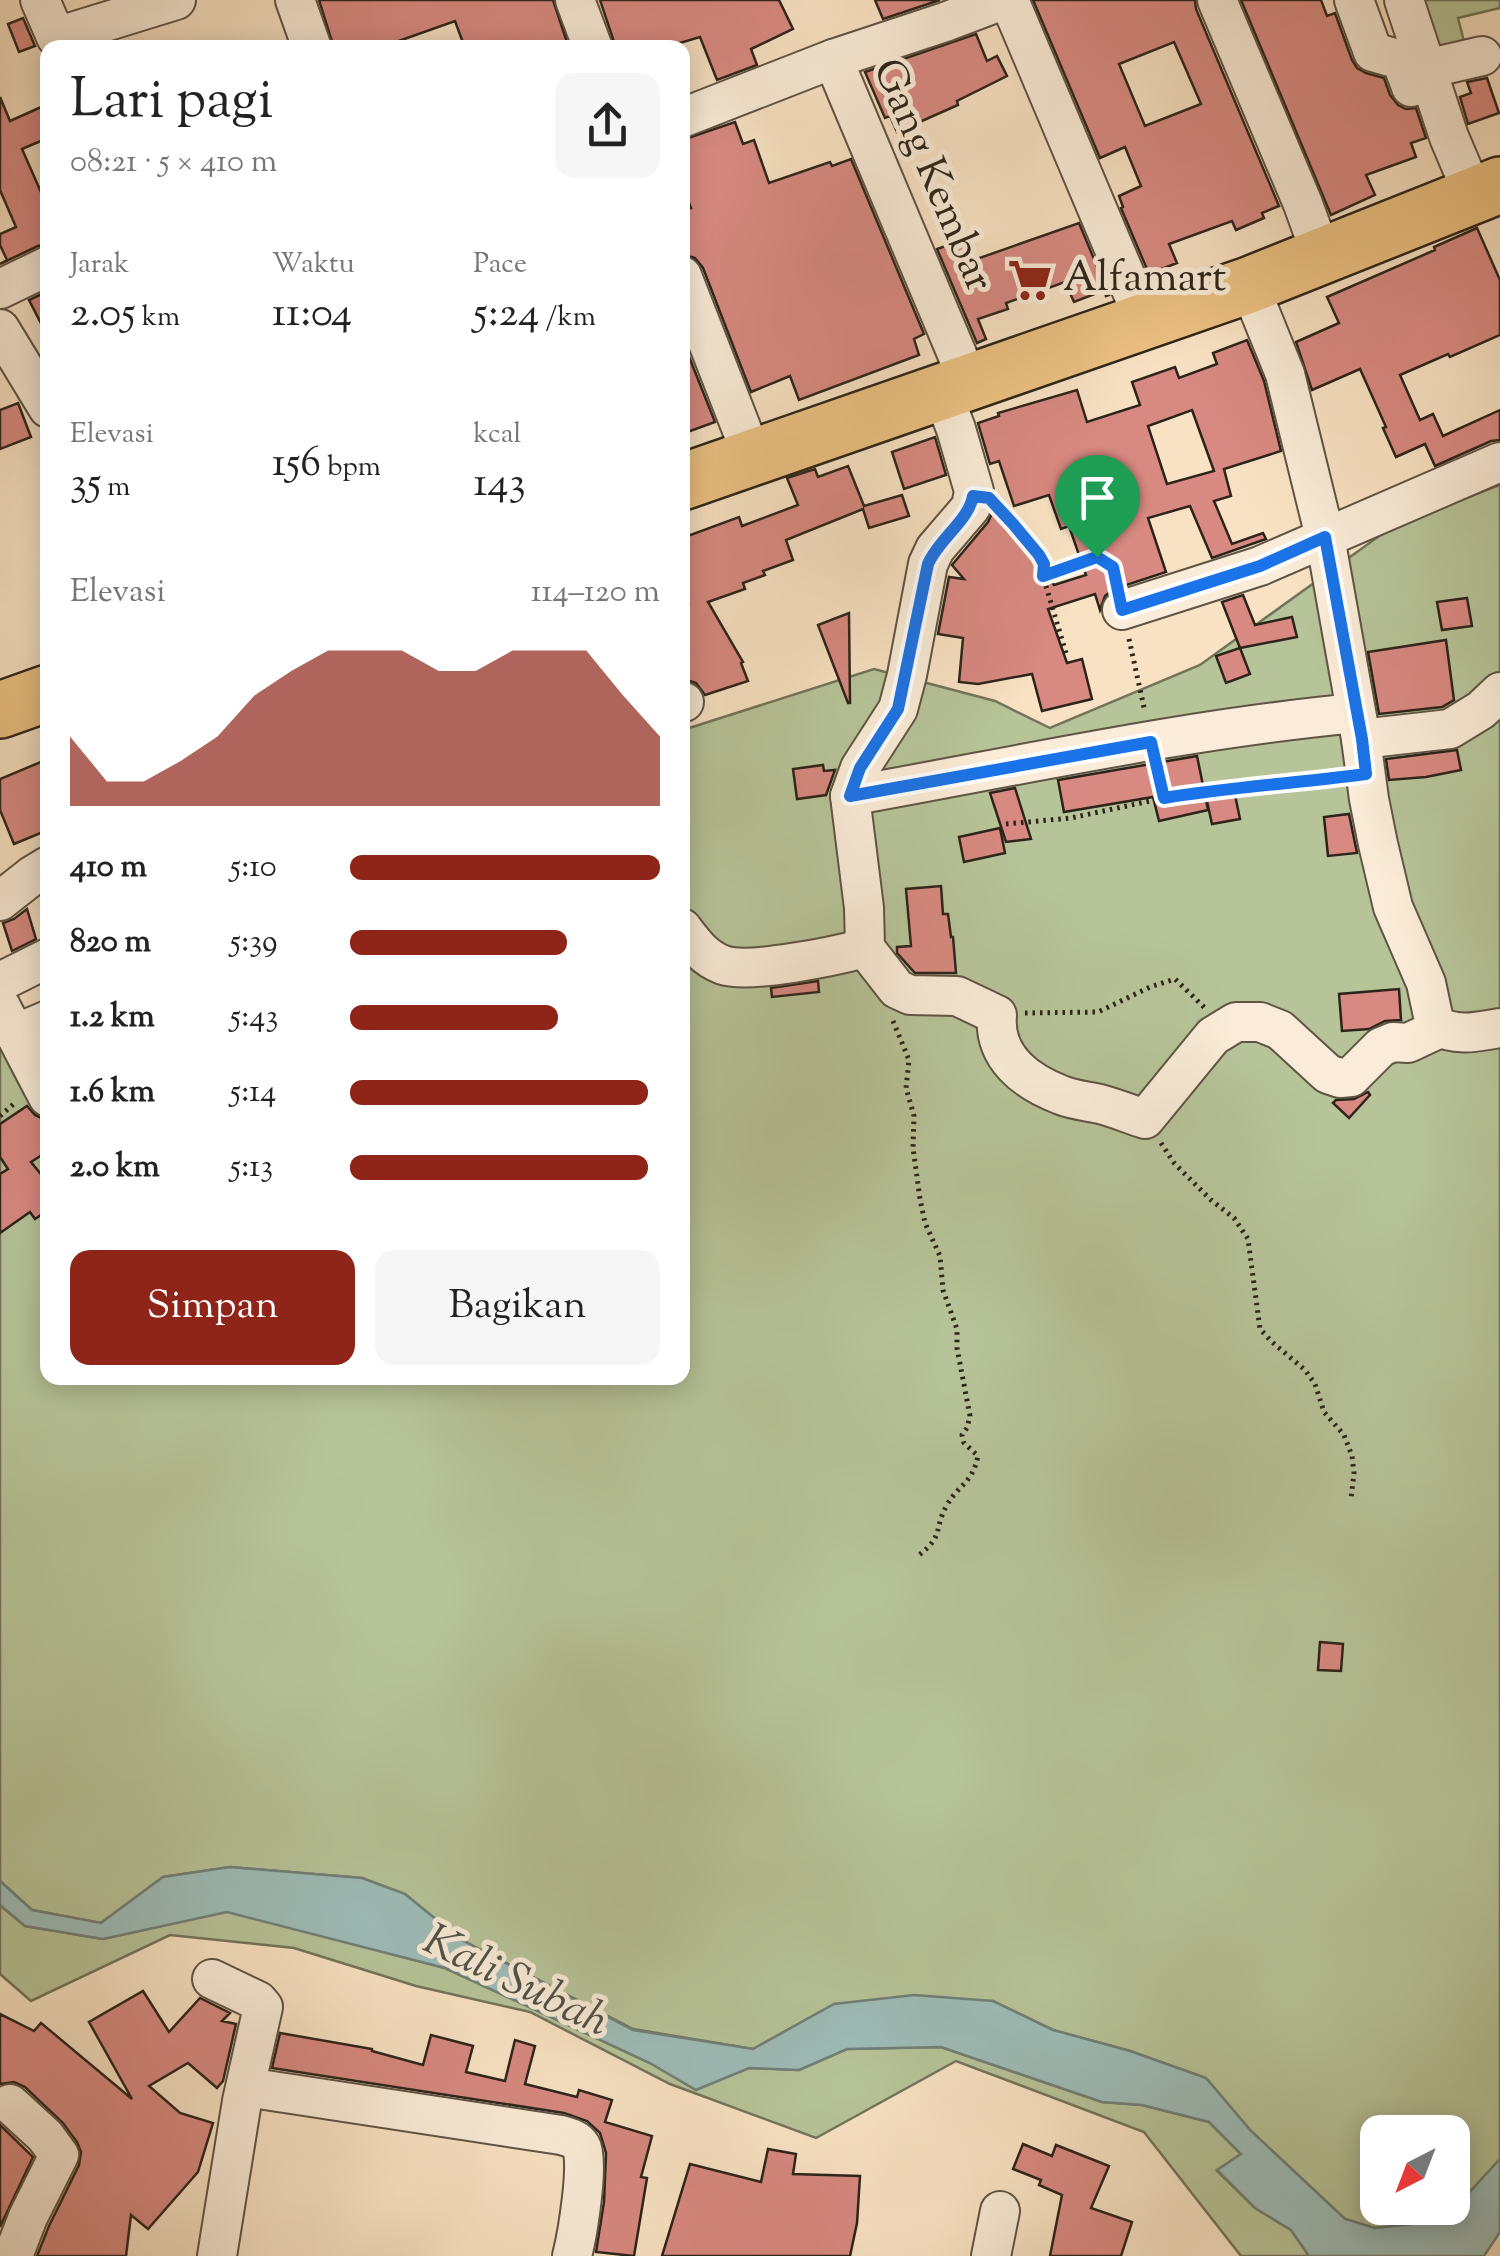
<!DOCTYPE html>
<html lang="id">
<meta charset="utf-8">
<style>
body{margin:0;font-family:"Sorts Mill Goudy",serif;background:#f6f6f6;color:#222;height:100vh;display:flex;flex-direction:column;font-size:38px;white-space:nowrap}
*{box-sizing:border-box;margin:0}
p{font-size:32px;color:#767676}
.icon{flex:none;width:55px;height:55px;fill:none;stroke:currentColor;stroke-width:2;stroke-linecap:round;stroke-linejoin:round}
.map{position:relative;flex:1;overflow:hidden}
.details{position:absolute;left:40px;top:40px;width:650px;height:1345px;display:flex;flex-direction:column;background:#fff;border-radius:20px;box-shadow:0 5px 25px #0003}
.details>*{flex:none}
.needle{width:65px;rotate:222deg}
.controls{position:absolute;left:1360px;top:2115px;display:grid;gap:20px}
.controls a{display:grid;place-items:center;width:110px;height:110px;border-radius:20px;background:#fff;box-shadow:0 5px 25px #0003;font-size:50px}
.pin{position:absolute;display:grid;place-items:center;width:85px;height:85px;color:#fff;margin:-102px -42px;border-radius:50% 50% 50% 0;rotate:-45deg;box-shadow:0 0 10px #0007}
.pin .icon{rotate:45deg}
.round{display:grid;place-items:center;flex:none;width:105px;height:105px;border-radius:20px;background:#f6f6f6}
.summary{display:flex;align-items:center;justify-content:space-between;height:170px;padding:0 30px}
h1{font-size:55px;font-weight:600;line-height:75px}
.figures{display:grid;grid-template-columns:repeat(3,1fr);gap:15px;height:170px;padding:10px 30px}
.figures div{display:grid;align-content:center}
.figures b{font-size:42px;font-weight:600}
.figures small{font-size:28px;font-weight:400}
.figures p{font-size:28px}
.chart{height:280px;padding:20px 30px}
.chart p{display:flex;justify-content:space-between}
.chart svg{width:100%;height:180px;margin-top:10px;fill:#8f2418;opacity:.7}
.action{display:flex;gap:20px;margin-top:auto;padding:20px 30px}
.action a{flex:1;height:115px;border-radius:20px;background:#8f2418;color:#fff;font-size:40px;font-weight:600;line-height:115px;text-align:center}
.action a+a{background:#f6f6f6;color:#222}
ul{padding:0 30px;list-style:none;font-size:32px}
li{display:grid;grid-template-columns:160px 120px 1fr;align-items:center;height:75px}
li i{height:25px;border-radius:12px;background:#8f2418}
.map>svg:first-child{display:block}
.green{fill:#b7c499;stroke:#727459;stroke-width:2.5;fill-rule:evenodd}
.water{fill:#9ebdb9;stroke:#708079;stroke-width:2.5}
.building{fill:#d88981;stroke:#2c2419;stroke-width:2.5;fill-rule:evenodd}
.lines{fill:none;stroke-linecap:round;stroke-linejoin:round}
.minor-casing{stroke:#5f5444;stroke-width:42}
.highway-casing{stroke:#2c2419;stroke-width:60}
.path{stroke:#2c2419;stroke-width:5;stroke-dasharray:2.5 5;stroke-linecap:butt}
.minor{stroke:#faecd8;stroke-width:38}
.highway{stroke:#ecc182;stroke-width:55}
.route-casing{stroke:#fff;stroke-width:20}
.route{stroke:#1a73e8;stroke-width:12}
.labels{text-anchor:middle;dominant-baseline:central;stroke-width:10;stroke-linejoin:round;paint-order:stroke}
.street-label{font-size:42px;fill:#2c2419;stroke:#faecd8}
.poi-label{font-size:42px;fill:#2c2419;stroke:#faecd8;text-anchor:start}
.water-label{font-size:45px;font-style:italic;fill:#4e5249;stroke:#faecd8}
</style>
<div class="map">
<svg width="1500" height="2256" viewBox="0 0 1500 2256">
<rect width="100%" height="100%" fill="#f8e2c3"/>
<filter id="stains"><feTurbulence type="fractalNoise" baseFrequency=".002" numOctaves="4"/><feColorMatrix values="0 0 0 0 .2 0 0 0 0 .09 0 0 0 0 .02 0 0 0 .5 -.17"/></filter>
<radialGradient id="worn" r=".72"><stop offset=".6" stop-color="#630" stop-opacity="0"/><stop offset="1" stop-color="#630" stop-opacity=".3"/></radialGradient>
<g class="green">
<polygon points="1412,0 1500,0 1500,8 1458,18 1467,53 1444,59"/>
<path d="M1500,485V2159L1443,2221L1374,2228L1345,2219L1251,2131L1206,2078L1130,2051L1053,2030L993,2001L835,2004L753,2049L633,2029L460,1939L405,1894L362,1878L230,1867L163,1877L101,1923L32,1910L0,1881V1045L47,1020L48,1378H682L683,730L874,669L995,701L1050,728L1200,665L1393,526ZM1378,2132H1452V2208H1378Z"/>
<polygon points="0,1905 25,1926 103,1939 227,1911 445,1968 650,2063 695,2089 749,2068 799,2070 847,2049 941,2047 1102,2102 1142,2105 1209,2122 1241,2154 1217,2171 1255,2208 1291,2230 1309,2256 1241,2256 1144,2132 956,2061 816,2138 670,2084 530,2012 416,1986 294,1948 170,1935 31,2001 0,1974"/>
</g>
<polygon class="water" points="230,1867 362,1878 405,1894 460,1939 633,2030 753,2049 834,2004 914,1995 993,2001 1053,2030 1130,2051 1206,2078 1251,2131 1345,2219 1375,2228 1443,2221 1500,2159 1500,2232 1484,2256 1309,2256 1291,2230 1255,2208 1217,2170 1241,2154 1209,2122 1142,2105 1102,2102 941,2047 847,2049 799,2070 749,2068 696,2090 650,2063 445,1968 227,1912 103,1939 25,1926 0,1905 0,1881 32,1910 101,1923 163,1877"/>
<g class="building">
<polygon points="319,0 553,0 569,48 465,48 455,21 379,48 334,48"/>
<polygon points="600,0 779,0 793,29 751,49 757,65 717,80 700,37 663,48 616,48"/>
<polygon points="875,0 940,0 883,19"/>
<path d="M1033,0H1195L1196,9L1279,206L1262,213L1264,218L1236,230L1232,221L1169,244L1177,263L1149,274L1121,208L1123,207L1119,196L1141,186L1125,147L1100,158ZM1174,42L1201,104L1145,126L1119,64Z"/>
<polygon points="1241,0 1321,0 1327,16 1335,13 1352,60 1357,68 1366,73 1384,78 1390,95 1398,105 1406,109 1416,108 1426,138 1411,143 1416,157 1366,175 1375,195 1331,215"/>
<polygon points="23,18 35,46 19,52 8,24"/>
<polygon points="976,34 987,61 997,56 1007,76 957,101 958,105 897,132 890,116 885,118 865,72"/>
<polygon points="1487,78 1499,113 1468,124 1460,97 1471,93 1467,82"/>
<polygon points="0,97 10,121 48,104 48,138 22,149 48,208 48,244 38,246 0,264 7,260 0,245 0,234 16,227 0,190"/>
<polygon points="735,122 743,144 754,140 769,183 830,162 832,166 851,159 924,334 914,339 919,355 799,400 790,376 751,392 703,268 695,258 682,254 682,210 691,208 682,185 682,140"/>
<polygon points="1079,223 1109,295 1106,296 1105,290 1074,302 1065,282 1006,303 1008,309 978,319 986,339 977,343 937,249 966,239 974,260"/>
<polygon points="1477,228 1500,280 1500,335 1450,357 1448,354 1400,375 1420,420 1433,414 1443,436 1500,410 1500,440 1491,441 1435,466 1425,444 1396,457 1383,428 1386,427 1360,369 1312,390 1296,342 1339,323 1327,297 1435,250 1434,247"/>
<polygon points="48,291 48,337 29,300"/>
<polygon points="682,339 715,422 682,434"/>
<path d="M1247,340L1264,381L1281,451L1224,469L1231,496L1214,501L1232,544L1263,533L1266,539L1212,558L1190,506L1148,518L1166,572L1114,589L1105,596L1100,610L1095,594L1048,609L1067,663L1082,659L1092,699L1042,711L1032,674L978,684L959,682L963,638L938,634L949,577L964,579L952,565L988,522L993,511L1054,585L1086,575L1069,526L1061,529L1049,495L1014,506L999,461L990,464L978,423L999,416L998,413L1077,390L1087,422L1140,405L1132,382L1175,367L1179,378L1217,364L1213,353ZM1192,410L1214,471L1167,484L1148,426Z"/>
<polygon points="18,403 31,437 0,449 0,410"/>
<polygon points="935,437 946,475 904,489 892,452"/>
<polygon points="848,466 864,506 902,495 909,516 869,528 863,509 786,540 793,560 763,571 765,575 743,583 745,589 708,602 743,662 741,663 748,681 705,695 696,683 687,680 686,677 682,678 682,606 689,604 682,588 682,538 739,517 742,526 798,505 787,478 815,469 818,477"/>
<polygon points="1243,595 1255,625 1292,617 1297,637 1240,648 1250,674 1226,683 1216,656 1240,648 1222,602"/>
<polygon points="1467,598 1472,626 1442,630 1437,602"/>
<polygon points="849,613 850,703 848,703 818,625"/>
<polygon points="1446,640 1454,700 1442,707 1379,714 1368,652"/>
<polygon points="1457,750 1461,770 1426,777 1389,780 1386,759"/>
<polygon points="1197,756 1208,810 1159,821 1153,797 1064,812 1058,780"/>
<polygon points="48,759 48,830 14,844 0,810 0,779"/>
<polygon points="823,765 824,771 835,770 826,795 797,799 793,769"/>
<polygon points="1015,788 1031,839 1006,842 990,793"/>
<polygon points="1234,790 1240,819 1212,824 1206,797"/>
<polygon points="1349,814 1357,853 1328,856 1324,817"/>
<polygon points="1000,828 1005,853 964,862 959,837"/>
<polygon points="941,886 943,914 948,914 951,937 953,937 956,973 915,973 897,953 897,947 911,946 906,889"/>
<polygon points="27,909 36,939 12,951 3,923 14,919"/>
<polygon points="818,981 819,992 772,997 771,988"/>
<polygon points="1399,989 1401,1020 1385,1021 1369,1029 1342,1031 1339,994"/>
<polygon points="1368,1092 1370,1095 1349,1118 1333,1103 1336,1100 1354,1099"/>
<polygon points="27,1106 35,1115 48,1121 48,1151 31,1162 48,1183 48,1210 35,1219 30,1212 0,1233 0,1174 8,1169 0,1157 0,1124"/>
<polygon points="1320,1642 1343,1644 1341,1671 1318,1670"/>
<polygon points="143,1991 169,2032 200,1998 230,2013 222,2021 236,2024 223,2081 217,2088 188,2063 149,2086 180,2113 213,2123 198,2172 148,2229 131,2215 126,2256 37,2256 49,2226 79,2165 81,2152 77,2142 63,2123 25,2087 14,2082 0,2084 0,2014 34,2031 41,2023 132,2099 89,2022"/>
<polygon points="280,2033 372,2049 372,2051 423,2065 431,2035 473,2046 466,2072 505,2081 515,2040 535,2046 525,2084 577,2097 579,2090 612,2100 605,2122 652,2136 641,2177 647,2178 634,2256 596,2252 604,2202 606,2153 600,2133 587,2121 564,2113 272,2068"/>
<polygon points="0,2125 33,2157 0,2227"/>
<polygon points="1023,2144 1052,2156 1056,2145 1109,2166 1091,2208 1132,2222 1121,2256 1050,2256 1062,2195 1039,2185 1041,2180 1013,2169"/>
<polygon points="768,2149 796,2154 793,2174 860,2176 857,2223 850,2256 662,2256 690,2164 761,2182"/>
</g>
<g class="lines">
<g class="minor-casing">
<g id="minor">
<polyline points="40,0 56,37 176,0"/>
<polyline points="295,0 312,48"/>
<polyline points="575,0 593,48"/>
<polyline points="1009,0 1145,322"/>
<polyline points="1217,0 1303,204 1322,257"/>
<polyline points="1354,0 1373,52 1401,60 1411,87 1424,82"/>
<polyline points="1404,0 1449,137 1474,196"/>
<polyline points="1426,69 1482,56"/>
<polyline points="682,118 833,59"/>
<polyline points="682,276 753,458"/>
<path d="M1249,285L1285,374L1325,537L1361,739L1369,799L1378,844L1393,907L1426,983L1435,1025C1457,1037 1476,1032 1500,1028"/>
<polyline points="0,289 48,266"/>
<polyline points="0,329 48,408"/>
<polyline points="967,384 957,354 833,59 945,22 1003,0"/>
<path d="M942,392L956,429L974,491L971,507L935,549L928,564L907,675L898,709L860,768L850,796L864,908L865,948L897,989L910,995L957,996L997,1015C993,1057 1025,1081 1061,1095C1073,1100 1087,1101 1100,1104C1115,1108 1130,1114 1145,1119L1213,1036L1236,1022H1260L1280,1030L1328,1074L1340,1078L1351,1077L1381,1047L1393,1042L1408,1043L1440,1028"/>
<polyline points="1122,610 1260,566 1500,462"/>
<polyline points="682,702 684,702"/>
<polyline points="1361,739 1450,729 1481,710 1500,692"/>
<path d="M850,796C1018,766 1186,729 1356,713"/>
<polyline points="0,901 33,875 48,866"/>
<path d="M682,928C694,944 704,958 723,965C750,974 835,956 865,948"/>
<polyline points="0,982 48,958"/>
<polyline points="0,1005 48,1097"/>
<polyline points="15,1034 48,1020"/>
<polyline points="212,1979 258,2001 263,2007 242,2101 217,2256"/>
<path d="M246,2087L561,2135C568,2137 577,2139 581,2146C590,2161 577,2237 572,2256"/>
<polyline points="10,2104 45,2136 59,2155 28,2217 13,2256"/>
<polyline points="991,2256 1000,2211"/>
</g>
</g>
<g class="highway-casing">
<g id="highway">
<polyline points="682,482 1249,285 1500,185"/>
<polyline points="0,710 48,693"/>
</g>
</g>
<g class="path">
<path d="M1000,510C1016,528 1045,550 1043,576"/>
<polyline points="1129,639 1145,712"/>
<polyline points="1066,653 1043,576 1097,557 1113,567 1116,580"/>
<polyline points="1164,798 1256,785 1335,779"/>
<polyline points="1006,824 1071,818 1164,798 1158,771"/>
<polyline points="1025,1013 1098,1012 1150,987 1175,979 1205,1008"/>
<path d="M893,1021L909,1060L906,1088L914,1116L913,1148L920,1199L925,1223L940,1256L943,1290L957,1329V1348L970,1416L967,1428L962,1435L964,1443L978,1456C972,1484 959,1484 947,1505C933,1529 945,1535 919,1555"/>
<polyline points="0,1116 16,1102"/>
<polyline points="1161,1143 1174,1163 1211,1200 1234,1218 1248,1239 1260,1329 1272,1342 1305,1370 1315,1384 1324,1412 1344,1435 1352,1456 1354,1473 1351,1499"/>
</g>
<use href="#minor" class="minor"/>
<use href="#highway" class="highway"/>
</g>
<g class="lines">
<g class="route-casing">
<path id="route" d="M973,496L989,498L1014,525L1039,555L1044,564L1043,576L1097,557L1113,567L1122,610L1260,566L1325,537L1362,739L1366,774C1298,783 1231,787 1164,798L1151,742L850,796L860,768L898,709L928,564C939,539 969,520 973,496Z"/>
</g>
<use href="#route" class="route"/>
</g>
<defs>
<g id="supermarket-bare" transform="scale(3.45)"><path d="M-6-5.5h2.5l.6 2H6L4.5 2H-2.5L-4.4-4H-6ZM-1.5 3.2a1.3 1.3 0 1 0 .1 0ZM3 3.2a1.3 1.3 0 1 0 .1 0Z" fill="#8f2418" stroke="#faecd8" stroke-width="2.5" paint-order="stroke"/></g>
</defs>
<g fill-rule="evenodd">
<use href="#supermarket-bare" x="1030" y="280"/>
</g>
<g class="labels">
<g class="street-label">
<text transform="translate(931 176) rotate(67)">Gang Kembar</text>
</g>
<g class="poi-label">
<text x="1063" y="280">Alfamart</text>
</g>
<g class="water-label">
<text transform="translate(515 1983) rotate(26)">Kali Subah</text>
</g>
</g>
<rect width="100%" height="100%" filter="url(#stains)"/>
<rect width="100%" height="100%" fill="url(#worn)"/>
</svg>
<div class="controls">
<a><svg class="needle" viewBox="-14 -14 28 28"><path d="M0-13l5 13h-10z" fill="#e53935"/><path d="M0 13l5-13h-10z" fill="#767676"/></svg></a>
</div>
<div class="pin" style="left:1097px;top:557px;background:#1e9e55"><svg class="icon" aria-label="arrive" viewBox="0 0 24 24"><path d="M6 21V4h12l-3 4 3 4H6"/></svg></div>
<section class="details">
<div class="summary"><div><h1>Lari pagi</h1><p>08:21 · 5 × 410 m</p></div><a class="round"><svg class="icon" aria-label="share" viewBox="0 0 24 24"><path d="M12 15V3M7 8l5-5 5 5M5 13v7h14v-7"/></svg></a></div>
<div class="figures">
<div><p>Jarak</p><b>2.05<small> km</small></b></div>
<div><p>Waktu</p><b>11:04</b></div>
<div><p>Pace</p><b>5:24<small> /km</small></b></div>
</div>
<div class="figures">
<div><p>Elevasi</p><b>35<small> m</small></b></div>
<div><b>156<small> bpm</small></b></div>
<div><p>kcal</p><b>143</b></div>
</div>
<div class="chart"><p><span>Elevasi</span>114–120 m</p>
<svg viewBox="0 0 160 44" preserveAspectRatio="none"><path d="M0 44V27L10 38L20 38L30 33L40 27L50 17L60 11L70 6L80 6L90 6L100 11L110 11L120 6L130 6L140 6L150 17L160 27V44z"/></svg>
</div>
<ul>
<li><b>410 m</b>5:10<i style="width:100%"></i></li>
<li><b>820 m</b>5:39<i style="width:70%"></i></li>
<li><b>1.2 km</b>5:43<i style="width:67%"></i></li>
<li><b>1.6 km</b>5:14<i style="width:96%"></i></li>
<li><b>2.0 km</b>5:13<i style="width:96%"></i></li>
</ul>
<div class="action"><a>Simpan</a><a>Bagikan</a></div>
</section>
</div>
